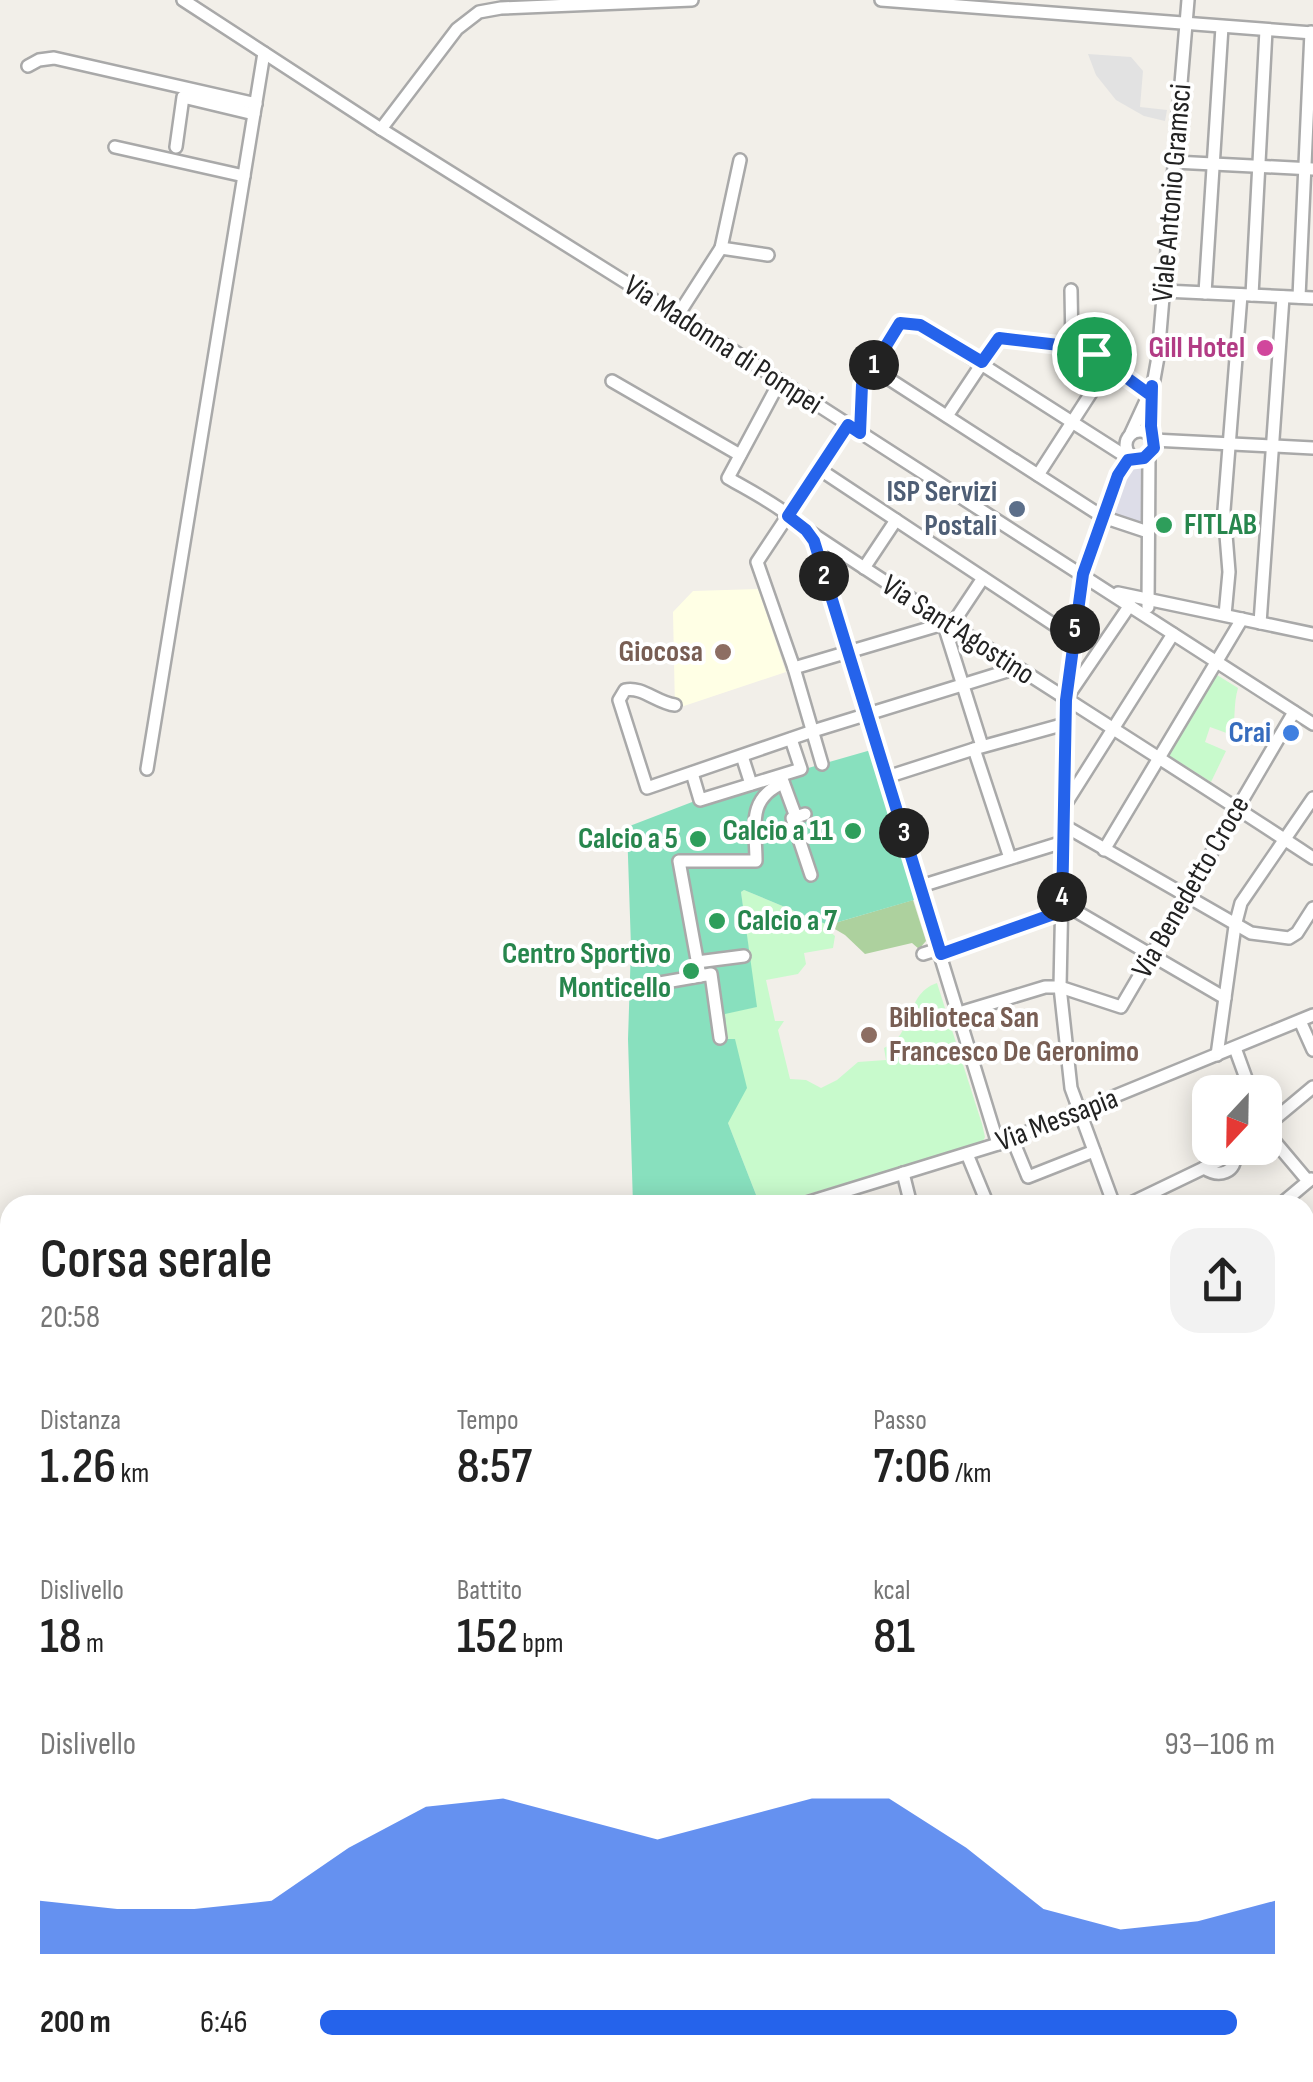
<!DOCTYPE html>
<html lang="it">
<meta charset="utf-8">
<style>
body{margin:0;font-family:"Sofia Sans Condensed",sans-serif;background:#f2f2f2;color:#222;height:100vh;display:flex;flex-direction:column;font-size:38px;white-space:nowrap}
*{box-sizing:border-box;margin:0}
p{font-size:32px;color:#767676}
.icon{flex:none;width:55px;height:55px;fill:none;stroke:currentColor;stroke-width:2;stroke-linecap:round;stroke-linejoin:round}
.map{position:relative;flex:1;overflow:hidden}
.panel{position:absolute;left:0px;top:1195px;width:1315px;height:888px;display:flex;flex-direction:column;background:#fff;border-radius:30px 30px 0 0;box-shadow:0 5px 25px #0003}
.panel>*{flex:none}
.needle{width:65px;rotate:202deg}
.tools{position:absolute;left:1192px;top:1075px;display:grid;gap:20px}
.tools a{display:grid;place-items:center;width:90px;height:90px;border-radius:20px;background:#fff;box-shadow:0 5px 25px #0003;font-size:50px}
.pin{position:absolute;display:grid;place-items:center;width:85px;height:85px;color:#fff;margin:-42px;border:5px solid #fff;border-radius:50%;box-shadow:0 2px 10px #0007}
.km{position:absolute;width:50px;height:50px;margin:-25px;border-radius:50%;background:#222;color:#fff;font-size:28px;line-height:50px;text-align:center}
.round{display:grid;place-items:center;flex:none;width:105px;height:105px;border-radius:30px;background:#f2f2f2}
.head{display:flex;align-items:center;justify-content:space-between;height:170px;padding:0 40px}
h1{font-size:55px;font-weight:600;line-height:75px}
.metrics{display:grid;grid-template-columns:repeat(3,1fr);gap:15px;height:170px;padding:10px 40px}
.metrics div{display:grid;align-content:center}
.metrics b{font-size:50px;font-weight:600}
.metrics small{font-size:28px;font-weight:400}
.metrics p{font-size:28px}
.chart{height:280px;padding:20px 40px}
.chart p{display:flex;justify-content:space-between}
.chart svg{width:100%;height:180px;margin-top:10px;fill:#2563eb;opacity:.7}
ul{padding:0 40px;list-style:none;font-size:32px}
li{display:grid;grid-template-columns:160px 120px 1fr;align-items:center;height:75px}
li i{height:25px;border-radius:12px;background:#2563eb}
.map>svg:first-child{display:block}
.education{fill:#ffffe5}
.grass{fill:#cdebb0}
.forest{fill:#add19e}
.park{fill:#c8facc}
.pitch{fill:#88e0be}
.parking{fill:#e2e2e2}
.plaza{fill:#dddde8}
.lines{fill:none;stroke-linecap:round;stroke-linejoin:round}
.minor-casing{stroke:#a9a9a9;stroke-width:16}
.major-casing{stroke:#a06b00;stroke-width:19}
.minor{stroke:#fff;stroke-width:11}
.major{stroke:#fcd6a4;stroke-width:14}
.route-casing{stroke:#fff;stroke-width:20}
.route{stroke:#2563eb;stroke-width:12}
.hotel-dot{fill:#d1479c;stroke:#fff;stroke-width:4}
.service-dot{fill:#5c6f8a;stroke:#fff;stroke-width:4}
.leisure-dot{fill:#2e9e5b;stroke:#fff;stroke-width:4}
.education-dot{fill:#8d6e63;stroke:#fff;stroke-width:4}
.shop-dot{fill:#3f7fe0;stroke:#fff;stroke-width:4}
.labels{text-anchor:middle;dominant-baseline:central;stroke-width:8;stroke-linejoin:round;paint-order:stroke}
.street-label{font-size:30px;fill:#222;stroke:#fff}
.hotel-label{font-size:30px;font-weight:bold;fill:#b23c85;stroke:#fff;text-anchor:end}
.service-label{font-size:30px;font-weight:bold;fill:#4e5e75;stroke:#fff;text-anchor:end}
.leisure-label{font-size:30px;font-weight:bold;fill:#27864d;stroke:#fff;text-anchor:end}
.education-label{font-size:30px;font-weight:bold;fill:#785e54;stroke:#fff;text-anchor:end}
.shop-label{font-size:30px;font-weight:bold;fill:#366cbe;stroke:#fff;text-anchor:end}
</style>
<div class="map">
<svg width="1313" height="2082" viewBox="0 0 1313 2082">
<rect width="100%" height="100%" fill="#f2efe9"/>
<polygon class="education" points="758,589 786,672 675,709 673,612 693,591"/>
<g class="grass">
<polygon points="10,1343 10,1532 0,1527 0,1344"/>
<polygon points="206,2073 359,2073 357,2082 206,2082"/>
</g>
<polygon class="forest" points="913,900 926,941 919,949 912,943 865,954 845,935 828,925"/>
<g class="park">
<path d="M1217,675L1238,688C1233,705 1236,719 1232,735L1210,727L1205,742L1226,751L1211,782L1168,755Z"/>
<path d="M744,890L828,925L827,929L835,936L833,948L804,953L806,964L798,974L766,980L775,1021H784L778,1030L790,1079L806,1080L821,1088L837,1080L858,1062L886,1060L884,1048C915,1035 904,994 937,983L982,1124L985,1137L982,1143L771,1205H760L728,1123L725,1013L756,1007L741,892Z"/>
</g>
<polygon class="pitch" points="878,748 924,897 828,925 744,890 741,892 757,1007 725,1014 727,1039 735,1039 747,1088 728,1123 760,1205 633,1205 628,1039 631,947 627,827 700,799"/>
<polygon class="parking" points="1088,54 1131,57 1143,71 1140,107 1167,110 1165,121 1144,116 1116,100 1096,75"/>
<polygon class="plaza" points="1133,461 1140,462 1142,465 1142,524 1111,514"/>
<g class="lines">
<g class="minor-casing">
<g id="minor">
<polyline points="183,0 381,129 678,315 1313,724"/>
<polyline points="881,0 1313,33"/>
<polyline points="28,66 39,60 54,58 256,104"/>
<polyline points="381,129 457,29 479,12 501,8 692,0"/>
<polyline points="115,147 244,176"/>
<polyline points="176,147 183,97 254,114"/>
<polyline points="1174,162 1313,169"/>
<polyline points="721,248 768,255"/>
<polyline points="1071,290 1072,346"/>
<polyline points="1164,291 1313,298"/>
<polyline points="1205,293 1222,27"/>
<polyline points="1252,295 1266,30"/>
<polyline points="1299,297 1311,32"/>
<polyline points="678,315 721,248 740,160"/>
<polyline points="872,368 1103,517 1148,532"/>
<polyline points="612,381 740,455"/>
<path d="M780,381L728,478C757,495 795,513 813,541L998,1144"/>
<polyline points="947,416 999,338 1076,347 1094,354 1149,394"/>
<circle cx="1140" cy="445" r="14"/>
<polyline points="861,433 862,385 900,323 920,325 1122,454"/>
<polyline points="1131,433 1149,394"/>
<polyline points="1151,436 1151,396 1158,357 1188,0"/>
<polyline points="1153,440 1313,448"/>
<polyline points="819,469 1074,638"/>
<polyline points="1038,475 1109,365"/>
<path d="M810,532C976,643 1146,748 1313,858"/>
<polyline points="864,568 896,520"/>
<polyline points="1118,593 1313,634"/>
<polyline points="1148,607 1149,456"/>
<polyline points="1225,615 1229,572 1224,510 1241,295"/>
<polyline points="943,622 982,746"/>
<polyline points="1260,623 1283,297"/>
<polyline points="951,626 983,578"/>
<polyline points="794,668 943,624"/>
<polyline points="1068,696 1130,605"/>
<path d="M675,705C657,703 642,686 625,690L619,700L647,788L813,731L1017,668"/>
<polyline points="974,749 1010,858"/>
<polyline points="742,756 751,784"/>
<polyline points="822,764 794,668 757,562 848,425"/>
<polyline points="147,769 264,53"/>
<polyline points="692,773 700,800 801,769 791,739"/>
<polyline points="887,777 974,749 1065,724"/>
<polyline points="782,779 796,817 805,814"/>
<polyline points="1063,808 1173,634"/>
<polyline points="796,817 792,818 811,875"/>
<polyline points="1063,825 1251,933 1289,938 1297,933 1313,908"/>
<polyline points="1104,850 1242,619"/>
<polyline points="921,886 1063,842"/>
<polyline points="1062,903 1225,998"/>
<polyline points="923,954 939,949"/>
<polyline points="941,954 1062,911"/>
<polyline points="697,962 744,956"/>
<polyline points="654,984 700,976"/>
<polyline points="959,1013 1045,987 1060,987 1121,1007 1294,712"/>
<polyline points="1300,1021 1313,1050"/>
<path d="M720,1038L711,974L700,976L679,861H756C756,828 746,799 783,783"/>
<polyline points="1235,1048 1251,1092"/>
<polyline points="1217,1055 1235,926 1241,903 1313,798"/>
<polyline points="1265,1127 1313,1087"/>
<polyline points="1265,1130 1308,1181"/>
<polyline points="1012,1138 1028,1177 1094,1151"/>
<polyline points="967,1154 988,1205"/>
<path d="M1204,1168C1219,1178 1237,1173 1235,1153"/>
<polyline points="903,1173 911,1205"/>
<polyline points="800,1205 998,1144 1313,1015"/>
<polyline points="1114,1205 1071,1088 1060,987 1066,700 1083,574 1118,475"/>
<polyline points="1127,1205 1235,1153 1241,1148"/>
<polyline points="1280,1205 1311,1179"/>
<polyline points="1305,1285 1313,1284"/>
<polyline points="0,1337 10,1336"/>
<polyline points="1305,1396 1313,1398"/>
<polyline points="1305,1481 1313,1481"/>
<polyline points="0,1528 10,1532"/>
<polyline points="1305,1532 1313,1532"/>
<polyline points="1305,1583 1313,1583"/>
<polyline points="1305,1729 1313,1729"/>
<polyline points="1305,1907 1313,1907"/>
<polyline points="1305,1966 1313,1966"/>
<polyline points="1305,2021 1313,2021"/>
<polyline points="693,2072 697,2082"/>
<polyline points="1062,2072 1066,2082"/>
<polyline points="1249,2072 1249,2082"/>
<polyline points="199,2082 199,2072"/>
<polyline points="774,2082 777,2072"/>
<polyline points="859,2082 860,2072"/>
<polyline points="1087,2082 1088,2072"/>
<polyline points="1130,2082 1131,2072"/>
<polyline points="1148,2082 1149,2072"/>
<polyline points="1163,2082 1164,2072"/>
</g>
</g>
<g class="major-casing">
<polyline id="major" points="357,2082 359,2072"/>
</g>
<use href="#minor" class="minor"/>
<use href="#major" class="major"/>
</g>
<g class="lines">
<g class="route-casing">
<polygon id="route" points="900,323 920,325 982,362 999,338 1076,347 1094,354 1149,394 1152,386 1151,426 1154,448 1144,458 1128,460 1118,475 1083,574 1066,700 1062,911 941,954 814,541 806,530 788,516 848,425 860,433 862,385"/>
</g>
<use href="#route" class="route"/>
</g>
<circle class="hotel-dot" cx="1265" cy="348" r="10"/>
<circle class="service-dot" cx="1017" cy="509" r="10"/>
<g class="leisure-dot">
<circle cx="1164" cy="525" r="10"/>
<circle cx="853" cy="831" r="10"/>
<circle cx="698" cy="839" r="10"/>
<circle cx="717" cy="921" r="10"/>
<circle cx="691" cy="971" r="10"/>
</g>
<g class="education-dot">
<circle cx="723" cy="652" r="10"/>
<circle cx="869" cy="1035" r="10"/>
</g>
<circle class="shop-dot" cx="1291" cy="733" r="10"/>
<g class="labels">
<g class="street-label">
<text transform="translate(1172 193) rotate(-85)">Viale Antonio Gramsci</text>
<text transform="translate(723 345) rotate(33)">Via Madonna di Pompei</text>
<text transform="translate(958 630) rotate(33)">Via Sant'Agostino</text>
<text transform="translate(1191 887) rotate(-60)">Via Benedetto Croce</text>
<text transform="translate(1057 1120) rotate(-21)">Via Messapia</text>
</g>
<g class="hotel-label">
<text x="1245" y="348">Gill Hotel</text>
</g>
<g class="service-label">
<text x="997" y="492">ISP Servizi<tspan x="997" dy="34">Postali</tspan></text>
</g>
<g class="leisure-label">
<text x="1184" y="525" text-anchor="start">FITLAB</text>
<text x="833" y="831">Calcio a 11</text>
<text x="678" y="839">Calcio a 5</text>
<text x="737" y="921" text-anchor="start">Calcio a 7</text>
<text x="671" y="954">Centro Sportivo<tspan x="671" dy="34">Monticello</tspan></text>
</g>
<g class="education-label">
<text x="703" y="652">Giocosa</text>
<text x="889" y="1018" text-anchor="start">Biblioteca San<tspan x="889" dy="34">Francesco De Geronimo</tspan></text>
</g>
<g class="shop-label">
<text x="1271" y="733">Crai</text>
</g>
</g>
</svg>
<div class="tools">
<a><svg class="needle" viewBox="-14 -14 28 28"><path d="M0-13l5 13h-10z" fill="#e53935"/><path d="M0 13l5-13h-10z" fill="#767676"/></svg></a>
</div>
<div class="pin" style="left:1094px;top:354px;background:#1e9e55"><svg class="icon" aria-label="arrive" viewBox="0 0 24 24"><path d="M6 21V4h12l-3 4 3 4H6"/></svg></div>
<b class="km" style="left:874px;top:365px">1</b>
<b class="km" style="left:824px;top:576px">2</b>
<b class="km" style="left:904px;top:833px">3</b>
<b class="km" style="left:1062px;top:897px">4</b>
<b class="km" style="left:1075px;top:629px">5</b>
<section class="panel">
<div class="head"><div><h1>Corsa serale</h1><p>20:58</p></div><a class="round"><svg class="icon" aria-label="share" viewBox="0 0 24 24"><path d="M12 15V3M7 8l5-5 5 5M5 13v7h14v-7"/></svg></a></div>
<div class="metrics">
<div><p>Distanza</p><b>1.26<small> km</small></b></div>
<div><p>Tempo</p><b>8:57</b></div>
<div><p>Passo</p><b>7:06<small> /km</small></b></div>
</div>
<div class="metrics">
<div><p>Dislivello</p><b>18<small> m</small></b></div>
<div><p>Battito</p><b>152<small> bpm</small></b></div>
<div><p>kcal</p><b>81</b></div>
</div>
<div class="chart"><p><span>Dislivello</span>93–106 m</p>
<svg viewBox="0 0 160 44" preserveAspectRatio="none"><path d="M0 44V31L10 33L20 33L30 31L40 18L50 8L60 6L70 11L80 16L90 11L100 6L110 6L120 18L130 33L140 38L150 36L160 31V44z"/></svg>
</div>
<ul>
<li><b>200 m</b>6:46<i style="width:96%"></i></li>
</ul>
</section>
</div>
